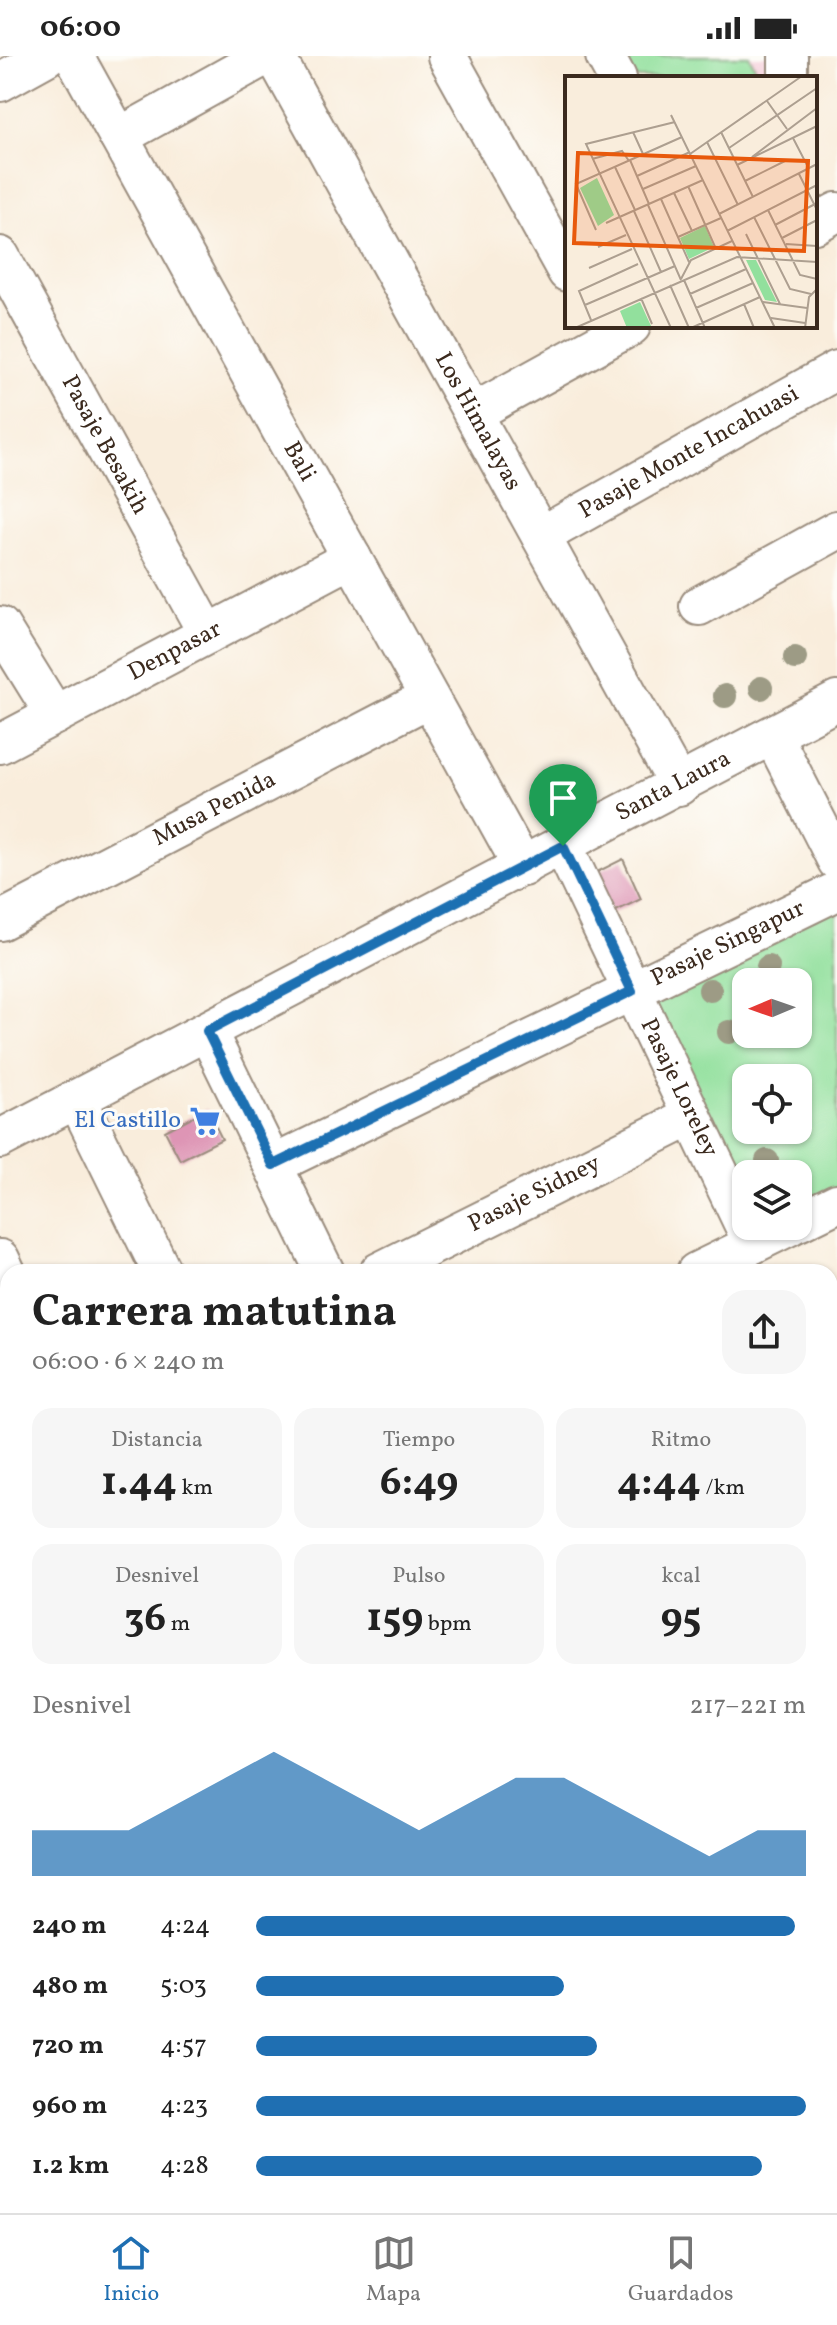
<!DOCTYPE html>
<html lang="es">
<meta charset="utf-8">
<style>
body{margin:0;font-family:Vollkorn,serif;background:#f6f6f6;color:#222;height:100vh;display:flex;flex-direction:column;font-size:30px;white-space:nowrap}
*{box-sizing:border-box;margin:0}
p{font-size:26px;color:#767676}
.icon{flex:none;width:44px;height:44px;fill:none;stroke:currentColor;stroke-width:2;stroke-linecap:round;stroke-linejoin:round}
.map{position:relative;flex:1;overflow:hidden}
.panel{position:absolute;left:0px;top:1208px;width:838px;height:950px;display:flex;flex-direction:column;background:#fff;border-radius:24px 24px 0 0;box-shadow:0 2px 6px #0004}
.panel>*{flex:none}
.needle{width:52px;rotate:268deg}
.tools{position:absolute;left:732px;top:912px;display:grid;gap:16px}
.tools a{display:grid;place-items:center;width:80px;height:80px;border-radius:16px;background:#fff;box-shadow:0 2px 6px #0004;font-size:40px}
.pin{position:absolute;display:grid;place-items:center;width:68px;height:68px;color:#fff;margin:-82px -34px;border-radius:50% 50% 50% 0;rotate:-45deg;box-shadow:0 0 8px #0007}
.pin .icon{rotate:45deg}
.round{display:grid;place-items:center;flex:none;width:84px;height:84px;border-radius:24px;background:#f6f6f6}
.summary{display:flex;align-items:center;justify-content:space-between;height:136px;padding:0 32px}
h1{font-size:44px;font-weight:700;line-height:60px}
.stats{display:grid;grid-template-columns:repeat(3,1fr);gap:12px;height:136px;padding:8px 32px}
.stats div{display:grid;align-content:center;border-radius:20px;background:#f6f6f6;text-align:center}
.stats b{font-size:40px;font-weight:700}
.stats small{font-size:22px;font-weight:400}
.stats p{font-size:22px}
.chart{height:224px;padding:16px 32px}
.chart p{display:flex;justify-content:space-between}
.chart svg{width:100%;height:144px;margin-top:8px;fill:#1f6fb2;opacity:.7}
ul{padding:0 32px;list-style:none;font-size:26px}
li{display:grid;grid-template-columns:128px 96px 1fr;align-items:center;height:60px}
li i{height:20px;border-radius:10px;background:#1f6fb2}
.status{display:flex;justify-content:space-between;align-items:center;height:56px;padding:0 40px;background:#fff;direction:ltr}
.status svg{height:22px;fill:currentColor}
.tab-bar{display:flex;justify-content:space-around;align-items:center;height:112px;border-top:2px solid #e0e0e0;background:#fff;font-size:22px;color:#767676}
.tab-bar a{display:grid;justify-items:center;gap:4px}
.tab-bar .active{color:#1f6fb2}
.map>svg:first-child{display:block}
.built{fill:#f5cfdb}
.green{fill:#92e09d;stroke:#66855e;stroke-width:2;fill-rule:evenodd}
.building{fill:#de95b5}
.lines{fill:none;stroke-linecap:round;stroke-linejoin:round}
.minor-casing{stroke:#9a8c7d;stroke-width:42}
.minor{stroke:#fff;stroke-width:38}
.tree{fill:#9d9b85}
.route-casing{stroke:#fff;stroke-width:16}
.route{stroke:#1f6fb2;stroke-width:10}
.labels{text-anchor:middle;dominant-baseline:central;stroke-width:6;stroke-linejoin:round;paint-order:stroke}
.street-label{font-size:24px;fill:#3b2a1e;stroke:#fdfcf7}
.shop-label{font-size:24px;fill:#366cbe;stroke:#fdfcf7;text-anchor:end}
.inset-road{fill:none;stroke:#ad9f90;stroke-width:2}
.view{fill:#e8590c;fill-opacity:0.15;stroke:#e8590c;stroke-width:4}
.inset-edge{fill:none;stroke:#3b2a1e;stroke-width:4}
</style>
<div class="status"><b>06:00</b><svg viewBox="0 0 49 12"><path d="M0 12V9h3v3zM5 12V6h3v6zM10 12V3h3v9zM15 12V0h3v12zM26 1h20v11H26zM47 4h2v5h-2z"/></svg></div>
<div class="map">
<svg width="837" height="2157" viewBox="0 0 837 2157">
<rect width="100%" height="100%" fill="#fdfcf7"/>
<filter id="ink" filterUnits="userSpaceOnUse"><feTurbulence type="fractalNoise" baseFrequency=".0125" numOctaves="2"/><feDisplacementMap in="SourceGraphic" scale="16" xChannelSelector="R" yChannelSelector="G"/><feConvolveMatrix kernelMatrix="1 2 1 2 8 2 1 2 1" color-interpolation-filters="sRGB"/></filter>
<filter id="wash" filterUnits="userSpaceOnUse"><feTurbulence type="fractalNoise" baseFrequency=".006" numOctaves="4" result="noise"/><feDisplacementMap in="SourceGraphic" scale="32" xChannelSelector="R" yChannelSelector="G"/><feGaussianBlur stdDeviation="1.8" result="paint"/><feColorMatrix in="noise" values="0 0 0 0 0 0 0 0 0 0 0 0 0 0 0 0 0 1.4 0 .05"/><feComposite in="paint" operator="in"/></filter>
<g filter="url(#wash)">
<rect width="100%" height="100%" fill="#f9eddc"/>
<polygon class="built" points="749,0 775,0 774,22 761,22"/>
<g class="green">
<polygon points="614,0 749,0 761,22 626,22"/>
<path d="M837,851V1135L798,1154V1118H746V1153L643,941ZM746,926H798V978H746ZM746,1022H798V1074H746Z"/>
</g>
<g id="blocks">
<g class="building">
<polygon points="623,803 641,843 612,857 593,818"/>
<polygon points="207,1053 222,1083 180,1104 165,1075"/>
<polygon points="231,2150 242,2150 246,2157 217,2157"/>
</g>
</g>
</g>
<g filter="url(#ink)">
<use href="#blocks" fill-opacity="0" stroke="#9a8c7d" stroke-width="2"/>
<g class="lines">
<g class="minor-casing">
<g id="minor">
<path id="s1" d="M74,0L523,811"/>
<path id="s2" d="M275,0L679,730"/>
<polyline points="447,0 567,216"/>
<polyline points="605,0 617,22"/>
<polyline points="788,22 788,0"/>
<polyline points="0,26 47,0"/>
<polyline points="119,81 265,0"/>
<polyline points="815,168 837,156"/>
<path id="s3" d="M0,200L208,578"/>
<polyline points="473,357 631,270"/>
<path id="s4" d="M541,480L837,314"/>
<polyline points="699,550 837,474"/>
<polyline points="0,570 55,659"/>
<polyline points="773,680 837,805"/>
<path id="s5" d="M0,688L352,502"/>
<path id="s6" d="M563,790L753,1188"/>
<path id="s7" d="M0,865L429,642"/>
<polyline points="207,975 325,1216"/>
<polyline points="77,1043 162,1216"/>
<path id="s8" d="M0,1083L837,645"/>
<path id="s9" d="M273,1109L837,835"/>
<polyline points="798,1166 837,1147"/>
<polyline points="0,1203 8,1220"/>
<path id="s10" d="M379,1216L692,1060"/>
<polyline points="696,1216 790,1170"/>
<polyline points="830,1304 837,1301"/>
<polyline points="830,1460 837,1457"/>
<polyline points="0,1571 8,1587"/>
<polyline points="830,1641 837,1637"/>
<polyline points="0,1701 8,1697"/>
<polyline points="830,1847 837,1862"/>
<polyline points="0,1870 8,1899"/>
<polyline points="0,2039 8,2035"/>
<polyline points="306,2157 321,2150"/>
</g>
</g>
<use href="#minor" class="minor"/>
</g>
<g class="tree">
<circle cx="795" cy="602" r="12"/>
<circle cx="761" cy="632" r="12"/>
<circle cx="725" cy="640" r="12"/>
<circle cx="768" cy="911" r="12"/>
<circle cx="710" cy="934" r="12"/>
<circle cx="729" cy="976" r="12"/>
<circle cx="767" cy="1105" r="12"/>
</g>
</g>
<g class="lines" filter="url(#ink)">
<g class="route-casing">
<polygon id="route" points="563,790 632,935 273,1109 207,975"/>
</g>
<use href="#route" class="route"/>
</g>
<defs>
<g id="supermarket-bare" transform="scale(2.4)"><path d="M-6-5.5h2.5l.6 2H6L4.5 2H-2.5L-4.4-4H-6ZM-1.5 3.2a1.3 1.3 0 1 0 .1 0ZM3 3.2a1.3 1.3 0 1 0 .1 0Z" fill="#3f7fe0" stroke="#fdfcf7" stroke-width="2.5" paint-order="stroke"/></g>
</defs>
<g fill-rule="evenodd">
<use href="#supermarket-bare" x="205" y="1065"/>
</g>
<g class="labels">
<g class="street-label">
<text stroke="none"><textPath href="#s2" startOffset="418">Los Himalayas</textPath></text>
<text stroke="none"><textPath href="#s3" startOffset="216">Pasaje Besakih</textPath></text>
<text stroke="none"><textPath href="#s4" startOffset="170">Pasaje Monte Incahuasi</textPath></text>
<text stroke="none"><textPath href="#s1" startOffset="464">Bali</textPath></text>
<text stroke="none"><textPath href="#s5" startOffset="198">Denpasar</textPath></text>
<text stroke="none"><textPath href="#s8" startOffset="760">Santa Laura</textPath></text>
<text stroke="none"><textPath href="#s7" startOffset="242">Musa Penida</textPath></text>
<text stroke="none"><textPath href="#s9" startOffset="506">Pasaje Singapur</textPath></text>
<text stroke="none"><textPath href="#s6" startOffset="268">Pasaje Loreley</textPath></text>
<text stroke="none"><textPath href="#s10" startOffset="174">Pasaje Sidney</textPath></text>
</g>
<g class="shop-label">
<text x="181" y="1065">El Castillo</text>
</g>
</g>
<g transform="translate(565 20)">
<rect width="252" height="252" fill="#f9eddc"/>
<path d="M32,102L49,139L33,150L15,112ZM140,150L149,171L124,183L115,162ZM181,184H191L212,226L200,224ZM75,226L87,252H62L55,235Z" fill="#92e09d"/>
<path class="inset-road" d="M202,25L222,53M106,39L210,252M68,56L78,78M156,56L188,121M228,62L244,93M142,66L173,129M164,72L252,12M125,78L237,0M187,81L252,32M27,83L57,75L64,85M65,84L84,128M172,89L252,50M50,91L70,134M234,98L252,134M72,100L125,76M180,105L222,84M123,110L151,173M78,113L131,90M109,117L127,155M96,123L124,186M83,129L116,204M203,134L235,199L252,203M69,135L96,196M154,138L252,88M189,141L225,213L246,218M41,147L138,104M210,149L252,127M31,154L11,108L117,61M162,155L252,109M181,158L215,228M113,161L156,142M217,162L252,144M221,168L252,170M33,171L61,159M24,192L67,173M116,203L126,184L167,165M119,204L140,252M105,209L124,252M125,218L181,193M76,222L87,248M198,226L242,232M179,228L189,252M20,229L110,190M131,232L188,207M206,242L240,247M26,244L14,215L73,188M10,252L172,181L252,186M106,252L21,68L110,46M126,252L195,221M240,252L244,221L252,213"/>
<path class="view" d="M13,77L243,85L239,175L9,167Z"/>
<rect width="252" height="252" class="inset-edge"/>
</g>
</svg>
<div class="tools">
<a><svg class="needle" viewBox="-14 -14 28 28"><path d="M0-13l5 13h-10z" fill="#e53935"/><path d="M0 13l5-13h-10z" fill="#767676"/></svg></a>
<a><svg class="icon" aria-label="locate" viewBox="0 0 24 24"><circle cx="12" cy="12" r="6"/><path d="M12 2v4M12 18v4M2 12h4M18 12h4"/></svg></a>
<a><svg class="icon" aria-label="layers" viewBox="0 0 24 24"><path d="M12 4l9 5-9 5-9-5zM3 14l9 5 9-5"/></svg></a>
</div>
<div class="pin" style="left:563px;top:790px;background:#1e9e55"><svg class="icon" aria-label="arrive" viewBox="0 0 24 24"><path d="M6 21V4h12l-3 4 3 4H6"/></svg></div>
<section class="panel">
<div class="summary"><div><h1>Carrera matutina</h1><p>06:00 · 6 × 240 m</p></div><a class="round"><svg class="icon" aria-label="share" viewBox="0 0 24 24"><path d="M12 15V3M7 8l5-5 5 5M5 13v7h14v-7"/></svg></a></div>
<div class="stats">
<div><p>Distancia</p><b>1.44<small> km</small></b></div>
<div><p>Tiempo</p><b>6:49</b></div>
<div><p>Ritmo</p><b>4:44<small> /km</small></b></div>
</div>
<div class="stats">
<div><p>Desnivel</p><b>36<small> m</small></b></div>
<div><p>Pulso</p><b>159<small> bpm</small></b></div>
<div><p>kcal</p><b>95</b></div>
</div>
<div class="chart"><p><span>Desnivel</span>217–221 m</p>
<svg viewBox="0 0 160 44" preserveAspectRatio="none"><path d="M0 44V30L10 30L20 30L30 22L40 14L50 6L60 14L70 22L80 30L90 22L100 14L110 14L120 22L130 30L140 38L150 30L160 30V44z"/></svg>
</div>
<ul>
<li><b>240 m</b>4:24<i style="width:98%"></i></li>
<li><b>480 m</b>5:03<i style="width:56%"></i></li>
<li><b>720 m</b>4:57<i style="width:62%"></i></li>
<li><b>960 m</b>4:23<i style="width:100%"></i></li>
<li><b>1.2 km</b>4:28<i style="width:92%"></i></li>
</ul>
</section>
</div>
<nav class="tab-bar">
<a class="active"><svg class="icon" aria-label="home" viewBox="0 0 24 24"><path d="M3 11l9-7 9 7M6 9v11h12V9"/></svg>Inicio</a>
<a><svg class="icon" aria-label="map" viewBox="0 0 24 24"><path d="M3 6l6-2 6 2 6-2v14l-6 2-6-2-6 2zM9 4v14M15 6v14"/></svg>Mapa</a>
<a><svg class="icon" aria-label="saved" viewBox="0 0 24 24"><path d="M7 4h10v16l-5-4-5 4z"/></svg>Guardados</a>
</nav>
